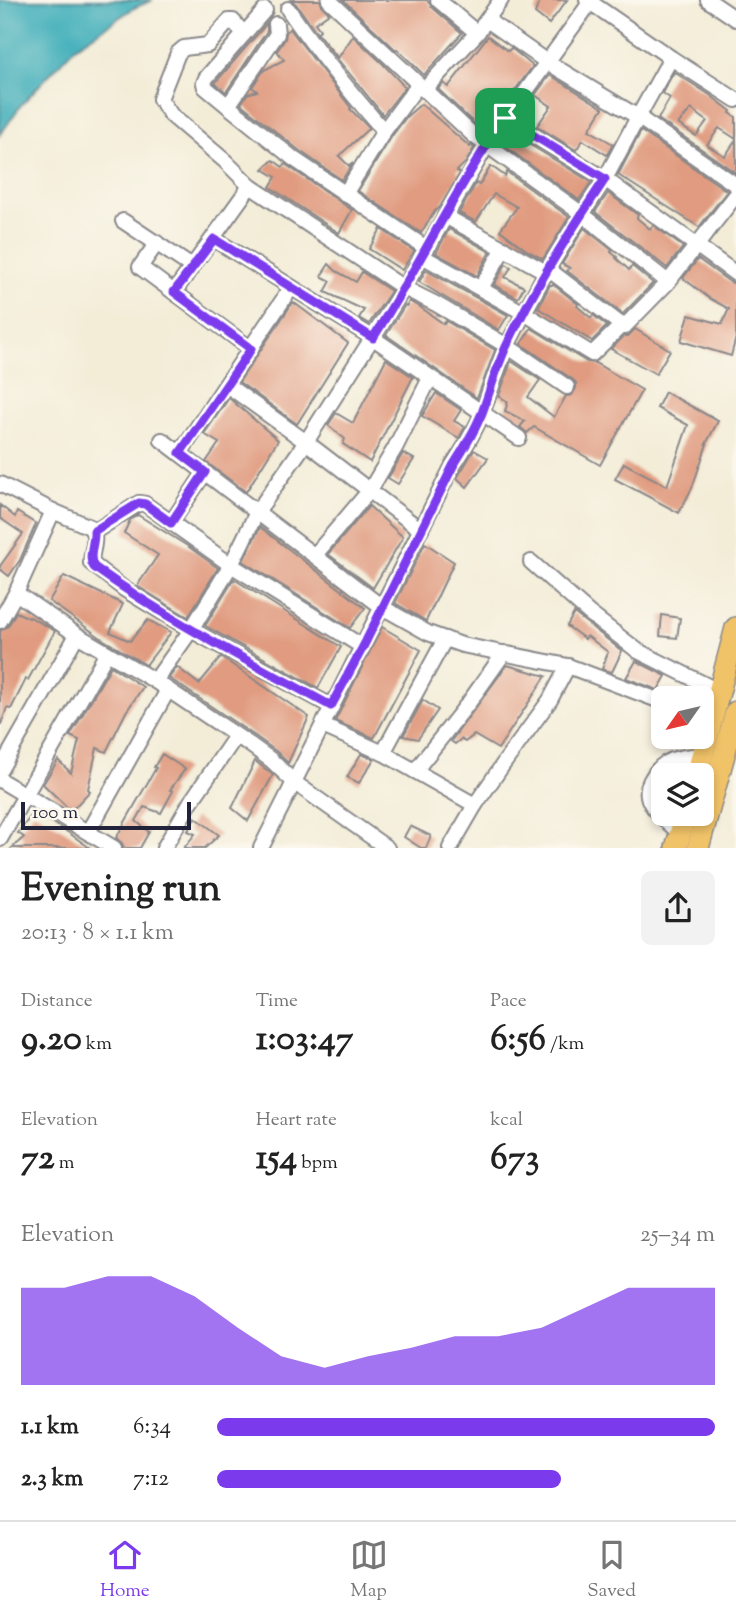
<!DOCTYPE html>
<meta charset="utf-8">
<style>
body{margin:0;font-family:"Sorts Mill Goudy",serif;background:#f2f2f2;color:#222;height:100vh;display:flex;flex-direction:column;font-size:26px;white-space:nowrap}
*{box-sizing:border-box;margin:0}
p{font-size:23px;color:#767676}
.icon{flex:none;width:38px;height:38px;fill:none;stroke:currentColor;stroke-width:2;stroke-linecap:round;stroke-linejoin:round}
.map{position:relative;height:848px;overflow:hidden}
.sheet{display:flex;flex-direction:column;background:#fff;flex:1}
.sheet>*{flex:none}
.needle{width:46px;rotate:236deg}
.tools{position:absolute;left:651px;top:686px;display:grid;gap:14px}
.tools a{display:grid;place-items:center;width:63px;height:63px;border-radius:10px;background:#fff;box-shadow:0 4px 10px #0003;font-size:35px}
.scale{position:absolute;left:21px;bottom:18px;width:170px;box-sizing:border-box;padding-left:7px;border:4px solid #22223b;border-top:0;font-size:19px;line-height:24px;white-space:nowrap;color:#22223b;-webkit-text-stroke:5px #fbf7ec;paint-order:stroke}
.pin{position:absolute;display:grid;place-items:center;width:60px;height:60px;color:#fff;margin:-30px;border-radius:14px;box-shadow:0 4px 10px #0006}
.round{display:grid;place-items:center;flex:none;width:74px;height:74px;border-radius:10px;background:#f2f2f2}
.head{display:flex;align-items:center;justify-content:space-between;height:119px;padding:0 21px}
h1{font-size:38px;font-weight:700;line-height:52px}
.metrics{display:grid;grid-template-columns:repeat(3,1fr);gap:10px;height:119px;padding:7px 21px}
.metrics div{display:grid;align-content:center}
.metrics b{font-size:35px;font-weight:700}
.metrics small{font-size:19px;font-weight:400}
.metrics p{font-size:19px}
.chart{height:196px;padding:14px 21px}
.chart p{display:flex;justify-content:space-between}
.chart svg{width:100%;height:126px;margin-top:7px;fill:#7c3aed;opacity:.7}
ul{padding:0 21px;list-style:none;font-size:23px}
li{display:grid;grid-template-columns:112px 84px 1fr;align-items:center;height:52px}
li i{height:18px;border-radius:9px;background:#7c3aed}
.menu{display:flex;justify-content:space-around;align-items:center;height:98px;border-top:2px solid #e0e0e0;background:#fff;font-size:19px;color:#767676}
.menu a{display:grid;justify-items:center;gap:4px}
.menu .current{color:#7c3aed}
.map>svg:first-child{display:block}
.water{fill:#3dadb9;stroke:#30687a;stroke-width:2}
.building{fill:#e09b80;fill-rule:evenodd}
.lines{fill:none;stroke-linecap:round;stroke-linejoin:round}
.minor-casing{stroke:#8a888a;stroke-width:18}
.highway-casing{stroke:#8a888a;stroke-width:24}
.minor{stroke:#fff;stroke-width:14}
.highway{stroke:#f1c369;stroke-width:21}
.route-casing{stroke:#fff;stroke-width:14}
.route{stroke:#7c3aed;stroke-width:9}
</style>
<div class="map">
<svg width="736" height="848" viewBox="0 0 736 848">
<rect width="100%" height="100%" fill="#fbf7ec"/>
<filter id="ink" filterUnits="userSpaceOnUse"><feTurbulence type="fractalNoise" baseFrequency=".0143" numOctaves="2"/><feDisplacementMap in="SourceGraphic" scale="14" xChannelSelector="R" yChannelSelector="G"/><feConvolveMatrix kernelMatrix="1 2 1 2 8 2 1 2 1" color-interpolation-filters="sRGB"/></filter>
<filter id="wash" filterUnits="userSpaceOnUse"><feTurbulence type="fractalNoise" baseFrequency=".00686" numOctaves="4" result="noise"/><feDisplacementMap in="SourceGraphic" scale="28" xChannelSelector="R" yChannelSelector="G"/><feGaussianBlur stdDeviation="1.57" result="paint"/><feColorMatrix in="noise" values="0 0 0 0 0 0 0 0 0 0 0 0 0 0 0 0 0 1.4 0 .05"/><feComposite in="paint" operator="in"/></filter>
<g filter="url(#wash)">
<rect width="100%" height="100%" fill="#f3edd8"/>
<polygon class="water" points="0,0 153,0 134,8 75,47 21,105 0,135"/>
<g id="blocks">
<g class="building">
<polygon points="291,0 320,0 322,6 329,13 315,23 320,30 317,33 338,58 353,36 382,63 405,87 383,115 330,50 307,19 296,4"/>
<polygon points="343,0 427,0 432,7 462,33 424,75 397,49 396,50"/>
<polygon points="540,0 567,0 549,24 535,13"/>
<polygon points="267,23 267,31 226,92 215,83"/>
<polygon points="290,29 351,108 350,109 369,128 339,156 349,166 353,163 342,180 300,151 241,104 247,94 257,91 252,87 264,70 284,60 277,51 285,39 286,32"/>
<polygon points="488,36 508,51 511,48 533,66 515,90 479,128 438,89 443,83 448,87"/>
<path d="M674,72L710,95L731,111L730,113L736,117V139L719,128L707,145L725,156L736,140V173L658,119L670,98L662,93ZM691,109L707,121L696,136L678,124Z"/>
<polygon points="550,75 603,108 589,130 613,144 607,155 583,140 576,150 537,126 551,106 535,95"/>
<polygon points="421,104 470,147 471,145 474,148 466,162 457,171 460,173 440,207 435,211 421,233 358,191 392,136 407,116"/>
<polygon points="641,131 727,191 699,227 618,175"/>
<polygon points="509,132 591,182 579,200 500,143"/>
<polygon points="273,160 283,167 285,164 352,210 339,233 270,187 276,177 263,169"/>
<polygon points="491,166 505,176 507,172 569,217 543,259 525,249 500,230 517,207 494,194 476,222 459,213 476,183 479,185"/>
<polygon points="608,193 638,215 637,218 650,229 653,225 683,247 667,268 595,212"/>
<polygon points="584,228 612,250 611,252 617,257 616,258 629,270 632,266 653,283 623,314 567,271 570,268 562,264"/>
<polygon points="381,229 414,251 402,270 369,249"/>
<polygon points="449,229 490,252 477,276 436,253"/>
<polygon points="698,259 730,282 736,284 736,337 731,356 681,341 689,315 722,324 729,309 709,298 683,278"/>
<polygon points="329,264 336,271 356,282 362,272 391,291 369,324 359,318 364,310 325,292 331,281 321,276"/>
<polygon points="506,264 511,267 505,277 524,287 518,298 494,285"/>
<polygon points="426,270 508,315 499,330 419,282"/>
<polygon points="550,285 554,285 578,304 577,306 591,318 593,315 607,326 592,341 538,308"/>
<polygon points="409,301 420,307 444,324 446,321 495,350 477,398 386,335 405,305 407,306"/>
<polygon points="293,302 348,343 297,424 239,382"/>
<polygon points="531,328 587,362 595,363 642,390 600,465 534,427 527,433 520,427 525,421 505,411 508,402 499,396 511,361 540,380 528,397 554,417 566,396 572,395 576,388 576,383 572,379 521,344"/>
<polygon points="635,329 670,350 656,374 611,349 624,336 628,336"/>
<polygon points="386,359 413,377 370,462 343,444 345,439 328,425 336,413 353,423"/>
<polygon points="665,392 718,421 706,444 707,444 692,488 679,513 615,479 624,463 667,486 688,425 657,408"/>
<polygon points="436,393 461,410 454,421 465,427 459,438 422,416"/>
<polygon points="229,398 278,440 246,492 206,462 219,443 204,434"/>
<polygon points="474,450 488,458 467,487 457,478"/>
<polygon points="403,453 414,459 398,484 388,478"/>
<polygon points="0,505 15,517 17,512 36,524 20,560 9,576 0,569 0,566 23,534 0,518"/>
<polygon points="369,506 403,537 373,588 328,554"/>
<polygon points="138,515 189,547 218,568 188,617 137,586 158,555 124,533 130,520"/>
<polygon points="260,527 365,608 350,628 243,561"/>
<polygon points="425,543 454,562 426,621 395,603"/>
<polygon points="64,576 123,604 110,632 130,641 148,620 171,632 146,665 104,640 49,601"/>
<polygon points="234,579 341,647 318,688 205,626"/>
<polygon points="16,612 29,618 30,617 55,631 28,680 26,679 11,709 7,708 1,724 0,724 0,631 8,626"/>
<polygon points="574,613 622,651 612,672 602,669 608,652 587,636 585,639 567,626"/>
<polygon points="662,615 680,618 677,638 660,636"/>
<polygon points="382,627 421,650 374,738 335,721"/>
<polygon points="221,657 309,717 288,763 277,752 255,736 169,678 177,667 199,684"/>
<polygon points="636,661 666,676 658,690 626,678"/>
<polygon points="507,665 546,676 498,749 474,735 465,742 461,739 455,744 451,741"/>
<polygon points="111,666 143,687 126,712 106,752 97,748 88,789 90,791 71,811 43,784 58,760 71,773 79,740 70,736"/>
<polygon points="423,700 438,710 418,739 403,736"/>
<polygon points="162,754 185,769 170,790 173,791 161,813 144,807 136,821 149,832 140,848 124,848 122,843 116,838 156,768 154,767"/>
<polygon points="361,754 374,759 359,783 347,777"/>
<polygon points="255,761 273,775 248,821 232,808"/>
<polygon points="34,812 69,833 90,848 12,848 24,837 18,833"/>
<polygon points="195,817 219,835 205,848 184,848 195,834 188,831"/>
<polygon points="410,826 431,836 426,848 421,848 404,837"/>
</g>
</g>
</g>
<g filter="url(#ink)">
<use href="#blocks" fill-opacity="0" stroke="#8a888a" stroke-width="2"/>
<g class="lines">
<g class="minor-casing">
<g id="minor">
<polyline points="329,0 473,135 582,214 605,179 638,117 736,185"/>
<polyline points="438,0 477,33"/>
<polyline points="587,0 671,58"/>
<polyline points="708,0 736,19"/>
<path d="M288,9C317,52 350,92 384,131"/>
<polyline points="487,20 547,62 638,117 671,58 736,100"/>
<polyline points="244,34 206,78 204,83 205,87 228,106 277,34 276,24"/>
<polyline points="424,90 477,33 501,0"/>
<polyline points="228,106 294,159 426,248"/>
<polyline points="505,118 605,179 736,274"/>
<polyline points="345,194 384,131 418,85"/>
<polyline points="445,216 546,272"/>
<polyline points="123,221 192,267"/>
<polyline points="214,239 373,338 519,438"/>
<polyline points="157,243 140,267 251,349"/>
<polyline points="422,256 524,313 507,346 567,387"/>
<polyline points="548,269 624,327"/>
<polyline points="668,282 624,327 621,326 592,354 524,313 546,272 582,214 668,282 736,195"/>
<polyline points="481,288 504,248"/>
<polyline points="174,292 250,186"/>
<polyline points="227,385 306,442 421,530"/>
<polyline points="162,440 382,607 428,633 462,645 568,666 663,702"/>
<polyline points="180,453 291,288"/>
<path d="M0,484L53,511L90,527C99,538 91,550 91,563L124,589L191,630L331,706"/>
<polyline points="171,523 205,472"/>
<polyline points="94,532 139,503 145,504 231,565 363,647"/>
<polyline points="315,555 370,490 395,448 430,378"/>
<polyline points="531,562 589,613 638,651 720,692"/>
<polyline points="16,593 77,635 155,681 249,744 271,760 295,783 387,848"/>
<polyline points="0,621 16,593 53,511"/>
<polyline points="155,681 191,630 231,565 257,512 306,442 404,288 487,145 592,0"/>
<polyline points="323,726 383,753 475,805"/>
<polyline points="383,753 445,639"/>
<polyline points="0,770 77,635"/>
<polyline points="415,771 470,701 504,653"/>
<polyline points="0,780 114,848"/>
<polyline points="88,832 168,690"/>
<path d="M680,833C671,825 650,809 648,796C647,791 649,784 651,780C663,757 680,757 702,755"/>
<polyline points="0,839 107,653"/>
<polyline points="164,848 190,803 236,736"/>
<path d="M261,848L453,465C464,448 475,432 482,413C491,391 497,368 507,346L436,304L404,288L250,186L225,161L171,115L160,99L178,53L184,48L208,45L229,21H233L244,34L265,10"/>
<polyline points="450,848 475,805 504,763 550,700 568,666"/>
</g>
</g>
<g class="highway-casing">
<g id="highway">
<polyline points="697,775 736,628"/>
<polyline points="676,848 686,814"/>
<polyline points="698,848 736,712"/>
</g>
</g>
<use href="#minor" class="minor"/>
<use href="#highway" class="highway"/>
</g>
</g>
<g class="lines" filter="url(#ink)">
<g class="route-casing">
<path id="route" d="M505,118L605,179C569,233 534,288 506,347C496,369 490,391 482,413C474,432 464,449 453,466L363,647L331,706C250,662 169,621 94,567C87,557 95,543 94,531L139,503L145,504L171,523L205,472L180,453L251,349L174,292L214,239L373,338C419,266 456,188 505,118Z"/>
</g>
<use href="#route" class="route"/>
</g>
</svg>
<div class="tools">
<a><svg class="needle" viewBox="-14 -14 28 28"><path d="M0-13l5 13h-10z" fill="#e53935"/><path d="M0 13l5-13h-10z" fill="#767676"/></svg></a>
<a><svg class="icon" aria-label="layers" viewBox="0 0 24 24"><path d="M12 4l9 5-9 5-9-5zM3 14l9 5 9-5"/></svg></a>
</div>
<div class="scale">100 m</div>
<div class="pin" style="left:505px;top:118px;background:#1e9e55"><svg class="icon" aria-label="arrive" viewBox="0 0 24 24"><path d="M6 21V4h12l-3 4 3 4H6"/></svg></div>
</div>
<section class="sheet">
<div class="head"><div><h1>Evening run</h1><p>20:13 · 8 × 1.1 km</p></div><a class="round"><svg class="icon" aria-label="share" viewBox="0 0 24 24"><path d="M12 15V3M7 8l5-5 5 5M5 13v7h14v-7"/></svg></a></div>
<div class="metrics">
<div><p>Distance</p><b>9.20<small> km</small></b></div>
<div><p>Time</p><b>1:03:47</b></div>
<div><p>Pace</p><b>6:56<small> /km</small></b></div>
</div>
<div class="metrics">
<div><p>Elevation</p><b>72<small> m</small></b></div>
<div><p>Heart rate</p><b>154<small> bpm</small></b></div>
<div><p>kcal</p><b>673</b></div>
</div>
<div class="chart"><p><span>Elevation</span>25–34 m</p>
<svg viewBox="0 0 160 44" preserveAspectRatio="none"><path d="M0 44V10L10 10L20 6L30 6L40 13L50 24L60 34L70 38L80 34L90 31L100 27L110 27L120 24L130 17L140 10L150 10L160 10V44z"/></svg>
</div>
<ul>
<li><b>1.1 km</b>6:34<i style="width:100%"></i></li>
<li><b>2.3 km</b>7:12<i style="width:69%"></i></li>
</ul>
</section>
<nav class="menu">
<a class="current"><svg class="icon" aria-label="home" viewBox="0 0 24 24"><path d="M3 11l9-7 9 7M6 9v11h12V9"/></svg>Home</a>
<a><svg class="icon" aria-label="map" viewBox="0 0 24 24"><path d="M3 6l6-2 6 2 6-2v14l-6 2-6-2-6 2zM9 4v14M15 6v14"/></svg>Map</a>
<a><svg class="icon" aria-label="saved" viewBox="0 0 24 24"><path d="M7 4h10v16l-5-4-5 4z"/></svg>Saved</a>
</nav>
